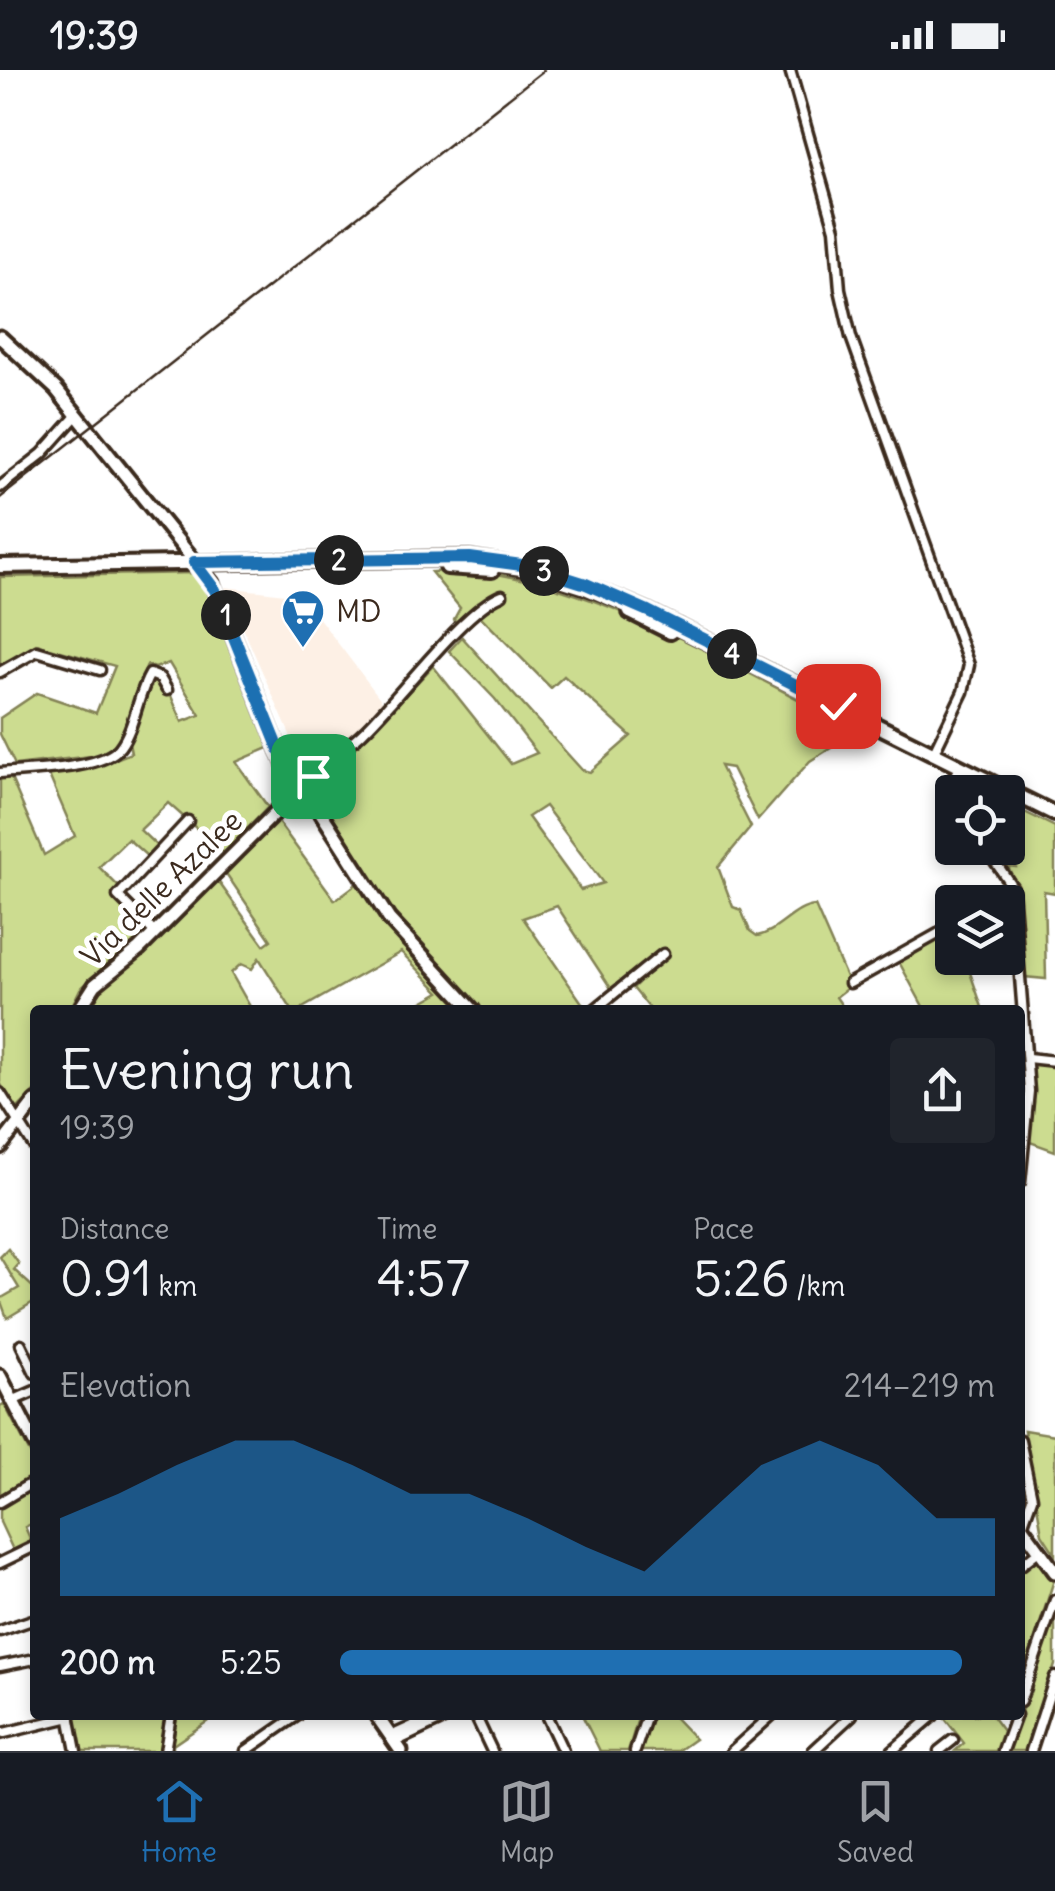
<!DOCTYPE html>
<meta charset="utf-8">
<style>
body{margin:0;font-family:Delius,sans-serif;background:#20242c;color:#f1f3f6;height:100vh;display:flex;flex-direction:column;font-size:38px;white-space:nowrap}
*{box-sizing:border-box;margin:0}
p{font-size:32px;color:#9ea1a6}
.icon{flex:none;width:55px;height:55px;fill:none;stroke:currentColor;stroke-width:2;stroke-linecap:round;stroke-linejoin:round}
.map{position:relative;flex:1;overflow:hidden}
.drawer{position:absolute;left:30px;top:935px;width:995px;height:715px;display:flex;flex-direction:column;background:#171b24;border-radius:10px;box-shadow:0 5px 15px #0003}
.drawer>*{flex:none}
.buttons{position:absolute;left:935px;top:705px;display:grid;gap:20px}
.buttons a{display:grid;place-items:center;width:90px;height:90px;border-radius:10px;background:#171b24;box-shadow:0 5px 15px #0003;font-size:50px}
.pin{position:absolute;display:grid;place-items:center;width:85px;height:85px;color:#fff;margin:-42px;border-radius:20px;box-shadow:0 5px 15px #0006}
.km{position:absolute;width:50px;height:50px;margin:-25px;border-radius:50%;background:#222;color:#fff;font-size:28px;line-height:50px;text-align:center}
.round{display:grid;place-items:center;flex:none;width:105px;height:105px;border-radius:10px;background:#20242c}
.overview{display:flex;align-items:center;justify-content:space-between;height:170px;padding:0 30px}
h1{font-size:55px;font-weight:600;line-height:75px}
.metrics{display:grid;grid-template-columns:repeat(3,1fr);gap:15px;height:170px;padding:10px 30px}
.metrics div{display:grid;align-content:center}
.metrics b{font-size:50px;font-weight:600}
.metrics small{font-size:28px;font-weight:400}
.metrics p{font-size:28px}
.chart{height:280px;padding:20px 30px}
.chart p{display:flex;justify-content:space-between}
.chart svg{width:100%;height:180px;margin-top:10px;fill:#1f6fb2;opacity:.7}
ul{padding:0 30px;list-style:none;font-size:32px}
li{display:grid;grid-template-columns:160px 120px 1fr;align-items:center;height:75px}
li i{height:25px;border-radius:12px;background:#1f6fb2}
.status{display:flex;justify-content:space-between;align-items:center;height:70px;padding:0 50px;background:#171b24;direction:ltr}
.status svg{height:28px;fill:currentColor}
.menu{display:flex;justify-content:space-around;align-items:center;height:140px;border-top:2px solid #363941;background:#171b24;font-size:28px;color:#9ea1a6}
.menu a{display:grid;justify-items:center;gap:5px}
.menu .selected{color:#1f6fb2}
.map>svg:first-child{display:block}
.built{fill:#fdf0e5}
.green{fill:#ccdc90;stroke:#848357;stroke-width:2.5;fill-rule:evenodd}
.lines{fill:none;stroke-linecap:round;stroke-linejoin:round}
.street-casing{stroke:#3b2a1e;stroke-width:15}
.secondary-casing{stroke:#3b2a1e;stroke-width:19}
.primary-casing{stroke:#3b2a1e;stroke-width:20}
.street{stroke:#fff;stroke-width:8}
.secondary{stroke:#fff;stroke-width:11}
.primary{stroke:#fff;stroke-width:12}
.tram{stroke:#3b2a1e;stroke-width:2.5}
.route-casing{stroke:#fff;stroke-width:20}
.route{stroke:#1f6fb2;stroke-width:12}
.labels{text-anchor:middle;dominant-baseline:central;stroke-width:10;stroke-linejoin:round;paint-order:stroke}
.poi-label{font-size:30px;fill:#3b2a1e;stroke:#fff;text-anchor:start}
.street-label{font-size:30px;fill:#3b2a1e;stroke:#fff}
</style>
<div class="status"><b>19:39</b><svg viewBox="0 0 49 12"><path d="M0 12V9h3v3zM5 12V6h3v6zM10 12V3h3v9zM15 12V0h3v12zM26 1h20v11H26zM47 4h2v5h-2z"/></svg></div>
<div class="map">
<svg width="1055" height="1681" viewBox="0 0 1055 1681">
<rect width="100%" height="100%" fill="#fff"/>
<filter id="ink" filterUnits="userSpaceOnUse"><feTurbulence type="fractalNoise" baseFrequency=".01" numOctaves="2"/><feDisplacementMap in="SourceGraphic" scale="20" xChannelSelector="R" yChannelSelector="G"/><feConvolveMatrix kernelMatrix="1 2 1 2 8 2 1 2 1" color-interpolation-filters="sRGB"/></filter>
<g filter="url(#ink)">
<polygon class="built" points="225,517 302,526 385,635 336,679 302,692"/>
<g class="green">
<path d="M470,500C608,516 733,598 856,659L857,662L810,691L758,750L732,698L720,696L751,757L718,797L733,837L741,840L750,861L757,866C779,862 794,837 815,836L850,916L836,927L845,940H651L633,918L664,887L657,886L612,920L557,836L523,848L587,940H477L399,854L314,728L313,711L364,669L433,596L511,694L537,683L495,629L449,581L462,567L582,700L590,702L631,666L564,606L551,618L479,545L505,522L496,524L457,557L454,549L460,538L431,502ZM545,736L603,813L581,820L528,747Z"/>
<polygon points="195,503 206,513 271,677 236,692 268,737 224,783 168,733 140,760 158,777 148,787 128,769 99,797 119,817 112,824 147,861 80,919 70,940 35,940 35,1021 16,1040 0,1013 0,708 10,706 44,785 75,766 48,703 108,692 131,683 128,668 150,611 157,610 171,626 182,652 200,645 169,593 155,598 147,595 124,666 108,684 15,695 0,664 0,648 37,623 96,643 115,596 36,574 0,597 0,507"/>
<polygon points="1008,734 1055,757 1055,823 1044,821 1046,909 1025,907 1016,815 1008,796 1016,797"/>
<polygon points="275,748 335,830 358,813 408,878 466,940 408,940 440,922 401,882 299,940 292,940 259,888 252,899 241,894 231,903 252,940 85,940 93,925 215,807 264,875 271,870 223,799"/>
<polygon points="952,860 952,888 965,888 983,940 925,940 899,892"/>
<polygon points="1031,992 1055,993 1055,1081 1027,1071"/>
<polygon points="8,1179 19,1194 14,1200 35,1219 35,1231 7,1248 0,1229 19,1218 0,1187"/>
<polygon points="4,1334 35,1393 35,1404 0,1425 0,1336"/>
<polygon points="1024,1360 1055,1365 1055,1484 1042,1464"/>
<polygon points="35,1413 35,1452 25,1457 32,1473 14,1482 0,1452 0,1437"/>
<polygon points="1036,1489 1054,1510 1020,1615 1020,1503"/>
<polygon points="1055,1545 1055,1595 1026,1681 1007,1681"/>
<polygon points="74,1645 217,1645 173,1675 173,1681 80,1681"/>
<polygon points="582,1645 639,1645 628,1681 600,1681"/>
<polygon points="653,1645 672,1645 695,1669 678,1681 641,1681"/>
<polygon points="942,1645 991,1645 1003,1661 996,1681 955,1681 964,1673"/>
</g>
<g class="lines">
<g class="street-casing">
<g id="street">
<polyline points="790,0 835,159 840,219 851,267 969,595 963,622 933,684"/>
<polyline points="0,417 42,384 76,346"/>
<polyline points="0,602 37,581 100,600"/>
<path d="M0,703C28,700 104,700 120,677C135,657 137,626 150,604L160,608L167,620"/>
<path d="M301,712C320,695 343,681 362,663C397,631 463,540 502,525"/>
<polyline points="952,737 950,724 956,703"/>
<polyline points="986,778 1013,818 1029,1021 1020,1112"/>
<polyline points="155,863 118,826 188,751"/>
<polyline points="850,913 952,856"/>
<polyline points="594,940 663,884"/>
<polyline points="1028,988 1055,991"/>
<polyline points="0,1023 35,1078"/>
<polyline points="21,1274 35,1303"/>
<polyline points="12,1331 35,1321"/>
<polyline points="1020,1370 1032,1428 1022,1456"/>
<polyline points="0,1432 35,1411"/>
<polyline points="0,1493 35,1476"/>
<polyline points="1020,1496 1040,1480"/>
<polyline points="0,1561 35,1549"/>
<polyline points="0,1596 35,1589"/>
<polyline points="1020,1632 1055,1530"/>
<polyline points="69,1645 76,1681"/>
<polyline points="475,1645 492,1681"/>
<polyline points="546,1645 563,1681"/>
<polyline points="0,1664 70,1647"/>
<polyline points="391,1666 437,1645"/>
<polyline points="395,1672 452,1645"/>
<polyline points="165,1681 171,1645"/>
<polyline points="246,1681 298,1645"/>
<polyline points="635,1681 647,1645"/>
<polyline points="732,1681 772,1645"/>
<polyline points="813,1681 852,1645"/>
<polyline points="892,1681 934,1645"/>
<polyline points="939,1681 953,1670"/>
<polyline points="1003,1681 1016,1645"/>
<polyline points="1031,1681 1055,1607"/>
</g>
</g>
<g class="secondary-casing">
<g id="secondary">
<polyline points="0,267 56,319 212,513 293,715"/>
<circle cx="300" cy="720" r="8"/>
<polyline points="307,721 389,849 473,940"/>
<polyline points="79,940 95,915 139,879 283,735 292,720"/>
<polyline points="0,1077 35,1032"/>
<polyline points="0,1306 35,1374"/>
<polyline points="1020,1454 1055,1502"/>
<polyline points="376,1645 401,1681"/>
</g>
</g>
<g class="primary-casing">
<g id="primary">
<path d="M0,496L469,488C534,497 588,515 647,541L1055,744"/>
<polyline points="447,497 492,500"/>
<polyline points="630,542 670,562"/>
</g>
</g>
<use href="#street" class="street"/>
<use href="#secondary" class="secondary"/>
<use href="#primary" class="primary"/>
<polyline class="tram" points="0,428 544,0"/>
</g>
</g>
<g class="lines" filter="url(#ink)">
<g class="route-casing">
<polyline id="route" points="313,706 307,717 287,699 215,520 194,492 470,488 529,496 586,514 648,541 838,636"/>
</g>
<use href="#route" class="route"/>
</g>
<defs>
<g id="supermarket-pin" transform="scale(2.25)"><path d="M0 17L-7.5 6A9.5 9.5 0 1 1 7.5 6Z" fill="#1f6fb2" stroke="#fff"/><path d="M-6-5.5h2.5l.6 2H6L4.5 2H-2.5L-4.4-4H-6ZM-1.5 3.2a1.3 1.3 0 1 0 .1 0ZM3 3.2a1.3 1.3 0 1 0 .1 0Z" fill="#fff"/></g>
</defs>
<g fill-rule="evenodd">
<use href="#supermarket-pin" x="303" y="541"/>
</g>
<g class="labels">
<g class="poi-label">
<text x="336" y="541">MD</text>
</g>
<g class="street-label">
<text transform="translate(161 818) rotate(-44)">Via delle Azalee</text>
</g>
</g>
</svg>
<div class="buttons">
<a><svg class="icon" aria-label="locate" viewBox="0 0 24 24"><circle cx="12" cy="12" r="6"/><path d="M12 2v4M12 18v4M2 12h4M18 12h4"/></svg></a>
<a><svg class="icon" aria-label="layers" viewBox="0 0 24 24"><path d="M12 4l9 5-9 5-9-5zM3 14l9 5 9-5"/></svg></a>
</div>
<div class="pin" style="left:313px;top:706px;background:#1e9e55"><svg class="icon" aria-label="arrive" viewBox="0 0 24 24"><path d="M6 21V4h12l-3 4 3 4H6"/></svg></div>
<div class="pin" style="left:838px;top:636px;background:#d93025"><svg class="icon" aria-label="check" viewBox="0 0 24 24"><path d="M5 12l5 5 9-10"/></svg></div>
<b class="km" style="left:226px;top:545px">1</b>
<b class="km" style="left:339px;top:490px">2</b>
<b class="km" style="left:544px;top:501px">3</b>
<b class="km" style="left:732px;top:584px">4</b>
<section class="drawer">
<div class="overview"><div><h1>Evening run</h1><p>19:39</p></div><a class="round"><svg class="icon" aria-label="share" viewBox="0 0 24 24"><path d="M12 15V3M7 8l5-5 5 5M5 13v7h14v-7"/></svg></a></div>
<div class="metrics">
<div><p>Distance</p><b>0.91<small> km</small></b></div>
<div><p>Time</p><b>4:57</b></div>
<div><p>Pace</p><b>5:26<small> /km</small></b></div>
</div>
<div class="chart"><p><span>Elevation</span>214–219 m</p>
<svg viewBox="0 0 160 44" preserveAspectRatio="none"><path d="M0 44V25L10 19L20 12L30 6L40 6L50 12L60 19L70 19L80 25L90 32L100 38L110 25L120 12L130 6L140 12L150 25L160 25V44z"/></svg>
</div>
<ul>
<li><b>200 m</b>5:25<i style="width:95%"></i></li>
</ul>
</section>
</div>
<nav class="menu">
<a class="selected"><svg class="icon" aria-label="home" viewBox="0 0 24 24"><path d="M3 11l9-7 9 7M6 9v11h12V9"/></svg>Home</a>
<a><svg class="icon" aria-label="map" viewBox="0 0 24 24"><path d="M3 6l6-2 6 2 6-2v14l-6 2-6-2-6 2zM9 4v14M15 6v14"/></svg>Map</a>
<a><svg class="icon" aria-label="saved" viewBox="0 0 24 24"><path d="M7 4h10v16l-5-4-5 4z"/></svg>Saved</a>
</nav>
